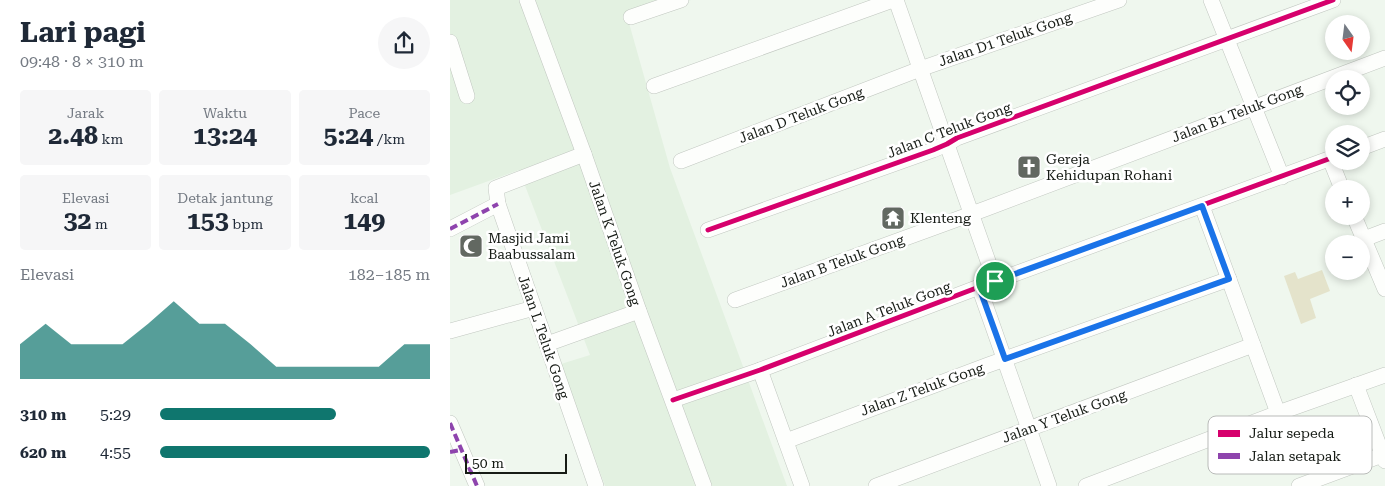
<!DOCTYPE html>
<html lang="id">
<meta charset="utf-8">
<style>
body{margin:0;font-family:"Roboto Serif",serif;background:#f6f6f7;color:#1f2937;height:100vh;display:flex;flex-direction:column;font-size:19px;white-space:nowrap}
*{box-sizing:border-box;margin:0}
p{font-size:16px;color:#747a83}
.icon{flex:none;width:28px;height:28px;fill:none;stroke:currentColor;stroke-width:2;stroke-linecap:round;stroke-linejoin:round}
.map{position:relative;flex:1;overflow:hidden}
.drawer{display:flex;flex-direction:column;background:#fff;width:450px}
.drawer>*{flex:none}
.needle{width:32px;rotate:166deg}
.controls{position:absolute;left:875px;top:15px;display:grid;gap:10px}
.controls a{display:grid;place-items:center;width:45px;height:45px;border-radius:50%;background:#fff;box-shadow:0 2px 8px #0003;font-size:25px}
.scale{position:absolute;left:15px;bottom:12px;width:102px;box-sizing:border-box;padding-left:5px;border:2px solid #161b15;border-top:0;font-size:14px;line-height:18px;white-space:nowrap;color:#161b15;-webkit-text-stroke:4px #fff;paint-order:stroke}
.pin{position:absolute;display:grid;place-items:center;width:42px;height:42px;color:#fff;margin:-21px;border:2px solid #fff;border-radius:50%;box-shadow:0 1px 5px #0007}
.round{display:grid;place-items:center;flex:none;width:52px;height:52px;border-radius:26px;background:#f6f6f7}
.summary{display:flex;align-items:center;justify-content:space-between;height:85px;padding:0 20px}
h1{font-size:28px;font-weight:700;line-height:38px}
.metrics{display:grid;grid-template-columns:repeat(3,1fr);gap:8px;height:85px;padding:5px 20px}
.metrics div{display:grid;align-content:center;border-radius:5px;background:#f6f6f7;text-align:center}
.metrics b{font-size:25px;font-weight:700}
.metrics small{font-size:14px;font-weight:400}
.metrics p{font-size:14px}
.chart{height:140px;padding:10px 20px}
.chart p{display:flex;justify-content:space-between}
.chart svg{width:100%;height:90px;margin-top:5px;fill:#0f766e;opacity:.7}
ul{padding:0 20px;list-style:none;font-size:16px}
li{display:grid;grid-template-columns:80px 60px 1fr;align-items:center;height:38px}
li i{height:12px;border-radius:6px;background:#0f766e}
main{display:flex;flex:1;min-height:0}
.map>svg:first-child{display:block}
.built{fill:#e3f1e1}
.green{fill:#e4e3cb}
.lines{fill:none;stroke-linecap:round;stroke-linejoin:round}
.minor-casing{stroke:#c1c7c0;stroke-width:16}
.minor{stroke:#fdfefc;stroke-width:15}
.quiet{stroke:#8e44ad;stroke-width:4;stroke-dasharray:8 4;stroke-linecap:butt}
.cycleway-casing{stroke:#fff;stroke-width:8}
.cycleway{stroke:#d6006c;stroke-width:5}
.route-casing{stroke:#fff;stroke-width:10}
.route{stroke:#1a73e8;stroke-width:6}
.labels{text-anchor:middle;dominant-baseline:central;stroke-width:5;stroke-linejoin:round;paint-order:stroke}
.street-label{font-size:14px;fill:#161b15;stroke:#fff}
.poi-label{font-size:14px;fill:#161b15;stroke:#fff;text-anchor:start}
.key{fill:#fff;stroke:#b9bbb9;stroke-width:1}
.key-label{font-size:14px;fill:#161b15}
</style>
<main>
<section class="drawer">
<div class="summary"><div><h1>Lari pagi</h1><p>09:48 · 8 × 310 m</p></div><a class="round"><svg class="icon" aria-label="share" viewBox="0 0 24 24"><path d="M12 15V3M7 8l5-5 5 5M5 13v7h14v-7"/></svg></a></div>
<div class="metrics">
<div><p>Jarak</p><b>2.48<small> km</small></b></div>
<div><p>Waktu</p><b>13:24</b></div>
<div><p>Pace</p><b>5:24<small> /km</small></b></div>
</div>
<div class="metrics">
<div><p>Elevasi</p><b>32<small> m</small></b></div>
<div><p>Detak jantung</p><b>153<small> bpm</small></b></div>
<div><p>kcal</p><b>149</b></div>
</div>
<div class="chart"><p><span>Elevasi</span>182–185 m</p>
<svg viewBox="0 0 160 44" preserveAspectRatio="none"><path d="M0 44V27L10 17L20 27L30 27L40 27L50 17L60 6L70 17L80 17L90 27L100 38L110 38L120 38L130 38L140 38L150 27L160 27V44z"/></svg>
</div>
<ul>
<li><b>310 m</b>5:29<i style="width:65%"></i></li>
<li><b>620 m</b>4:55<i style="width:100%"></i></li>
</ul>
</section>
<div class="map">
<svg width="935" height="486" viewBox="0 0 935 486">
<rect width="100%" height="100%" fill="#eff7ee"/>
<polygon class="built" points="0,0 241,0 179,23 220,168 337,486 155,486 111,364 140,355 69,170 0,195"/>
<polygon class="green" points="872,270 880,291 860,299 866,318 851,324 834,276 845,272 848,279"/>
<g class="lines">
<g class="minor-casing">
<g id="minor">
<polyline points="77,0 134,154 189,311 254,486"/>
<polyline points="446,0 545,281"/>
<polyline points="761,0 832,177"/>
<polyline points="181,17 231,0"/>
<polyline points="0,42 17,96"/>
<polyline points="204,86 443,0"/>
<polyline points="911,148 935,139"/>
<polyline points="134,154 46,188 48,204 146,486"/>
<polyline points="880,159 892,189"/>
<polyline points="231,161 470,69 669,0"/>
<polyline points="752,206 828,413"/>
<polyline points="904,216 935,289"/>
<polyline points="0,229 48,204"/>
<polyline points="258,230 483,150 497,144 507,138 883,0"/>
<polyline points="914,239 935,231"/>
<polyline points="529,287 599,486"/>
<polyline points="285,300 535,209 935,58"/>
<polyline points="0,331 84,308"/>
<polyline points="97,344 189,311"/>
<polyline points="310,370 352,486"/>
<polyline points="906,385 935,461"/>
<polyline points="223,400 310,370 529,287 884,157"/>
<polyline points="0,423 27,486"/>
<polyline points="336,441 538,365 779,279"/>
<polyline points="426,486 803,345"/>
<polyline points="636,486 828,413 935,375"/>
<polyline points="849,486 935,454"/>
</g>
</g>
<use href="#minor" class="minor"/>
<g class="quiet">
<polyline points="0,229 48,204"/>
<polyline points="0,423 27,486"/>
<polyline points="0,452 10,450"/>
</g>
<g class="cycleway-casing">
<g id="cycleway">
<polyline points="258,230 483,150 497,144 507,138 883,0"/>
<polyline points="223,400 310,370 529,287 884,157"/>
</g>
</g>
<use href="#cycleway" class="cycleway"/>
</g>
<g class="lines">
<g class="route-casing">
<polygon id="route" points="752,206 779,279 555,359 529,287"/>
</g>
<use href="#route" class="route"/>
</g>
<defs>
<g id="church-square" transform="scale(1.25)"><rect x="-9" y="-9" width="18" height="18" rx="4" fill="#626861" stroke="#fff"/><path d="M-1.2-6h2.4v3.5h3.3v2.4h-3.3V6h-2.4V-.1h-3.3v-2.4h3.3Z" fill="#fff"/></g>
<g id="temple-square" transform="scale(1.25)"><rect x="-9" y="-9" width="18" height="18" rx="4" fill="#626861" stroke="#fff"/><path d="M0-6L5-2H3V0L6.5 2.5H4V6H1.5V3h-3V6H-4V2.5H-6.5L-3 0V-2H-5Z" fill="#fff"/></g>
<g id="mosque-square" transform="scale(1.25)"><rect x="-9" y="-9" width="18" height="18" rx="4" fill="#626861" stroke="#fff"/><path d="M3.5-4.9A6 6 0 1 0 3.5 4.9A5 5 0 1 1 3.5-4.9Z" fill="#fff"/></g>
</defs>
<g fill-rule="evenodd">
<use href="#church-square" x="579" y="167"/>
<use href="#temple-square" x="443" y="218"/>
<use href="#mosque-square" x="21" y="246"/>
</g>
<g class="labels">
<g class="street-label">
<text transform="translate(555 39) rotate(-19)">Jalan D1 Teluk Gong</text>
<text transform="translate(787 113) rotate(-21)">Jalan B1 Teluk Gong</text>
<text transform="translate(351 115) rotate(-21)">Jalan D Teluk Gong</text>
<text transform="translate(499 130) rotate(-21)">Jalan C Teluk Gong</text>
<text transform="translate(165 243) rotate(71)">Jalan K Teluk Gong</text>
<text transform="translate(392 261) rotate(-20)">Jalan B Teluk Gong</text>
<text transform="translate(439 309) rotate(-21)">Jalan A Teluk Gong</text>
<text transform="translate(94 337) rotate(71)">Jalan L Teluk Gong</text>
<text transform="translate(472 389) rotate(-20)">Jalan Z Teluk Gong</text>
<text transform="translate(614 416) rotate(-20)">Jalan Y Teluk Gong</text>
</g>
<g class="poi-label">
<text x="596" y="159">Gereja<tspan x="596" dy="16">Kehidupan Rohani</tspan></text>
<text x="460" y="218">Klenteng</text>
<text x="38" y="238">Masjid Jami<tspan x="38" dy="16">Baabussalam</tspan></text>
</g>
</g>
<rect x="758" y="416" width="164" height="58" rx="8" class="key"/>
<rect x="768" y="430" width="22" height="7" fill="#d6006c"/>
<rect x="768" y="453" width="22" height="6" fill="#8e44ad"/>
<g class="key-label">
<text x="799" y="438">Jalur sepeda</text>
<text x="799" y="461">Jalan setapak</text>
</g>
</svg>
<div class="controls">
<a><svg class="needle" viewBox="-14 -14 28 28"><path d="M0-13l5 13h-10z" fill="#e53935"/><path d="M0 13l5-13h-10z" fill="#747a83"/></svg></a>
<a><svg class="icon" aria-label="locate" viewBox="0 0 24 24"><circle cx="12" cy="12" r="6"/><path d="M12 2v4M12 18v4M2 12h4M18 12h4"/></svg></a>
<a><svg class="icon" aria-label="layers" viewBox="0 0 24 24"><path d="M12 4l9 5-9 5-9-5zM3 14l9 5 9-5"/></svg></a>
<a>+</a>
<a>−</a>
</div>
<div class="scale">50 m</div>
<div class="pin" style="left:545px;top:281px;background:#1e9e55"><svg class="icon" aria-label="arrive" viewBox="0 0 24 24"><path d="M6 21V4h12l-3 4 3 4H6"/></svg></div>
</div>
</main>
